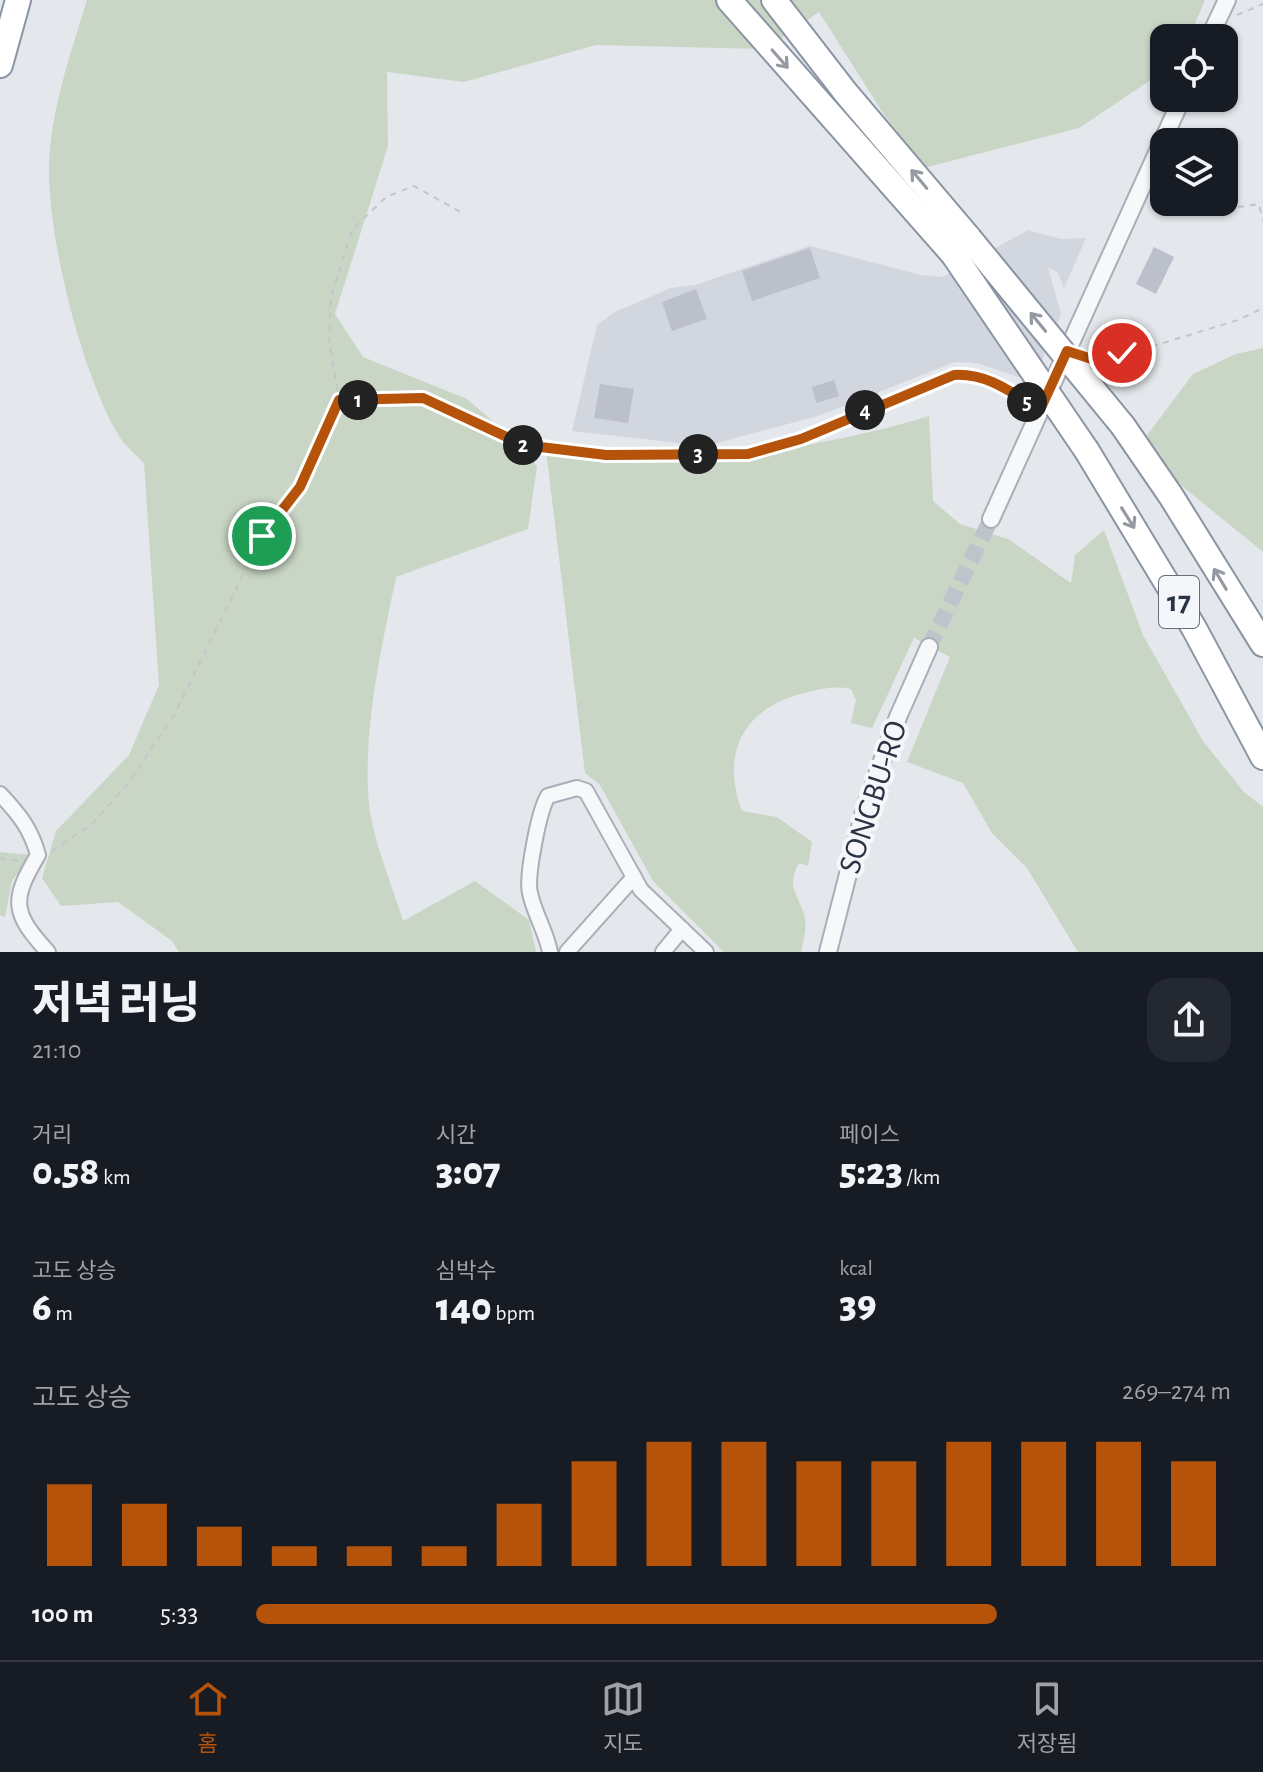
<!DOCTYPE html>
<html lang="ko">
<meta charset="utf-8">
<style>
body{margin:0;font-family:"Alegreya Sans","Noto Sans KR",sans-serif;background:#242831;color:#f1f3f6;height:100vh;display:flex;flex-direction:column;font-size:30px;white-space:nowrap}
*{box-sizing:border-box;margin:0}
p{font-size:26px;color:#9ea1a6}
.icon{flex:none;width:44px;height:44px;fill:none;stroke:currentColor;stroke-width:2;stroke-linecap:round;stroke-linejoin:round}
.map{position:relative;height:952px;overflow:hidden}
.details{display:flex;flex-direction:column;background:#171b24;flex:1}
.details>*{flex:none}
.buttons{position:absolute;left:1150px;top:24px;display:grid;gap:16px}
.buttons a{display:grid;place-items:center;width:88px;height:88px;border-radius:16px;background:#171b24;box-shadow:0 2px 6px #0004;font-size:40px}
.pin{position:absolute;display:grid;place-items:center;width:68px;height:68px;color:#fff;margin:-34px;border:4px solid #fff;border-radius:50%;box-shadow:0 2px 8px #0007}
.km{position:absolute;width:40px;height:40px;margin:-20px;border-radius:50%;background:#222;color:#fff;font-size:22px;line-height:40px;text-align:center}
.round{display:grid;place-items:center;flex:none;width:84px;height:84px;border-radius:24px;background:#242831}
.summary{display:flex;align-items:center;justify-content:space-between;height:136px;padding:0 32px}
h1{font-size:44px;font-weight:800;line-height:60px}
.figures{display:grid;grid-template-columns:repeat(3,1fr);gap:12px;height:136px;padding:8px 32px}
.figures div{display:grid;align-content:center}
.figures b{font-size:40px;font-weight:800}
.figures small{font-size:22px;font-weight:400}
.figures p{font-size:22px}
.chart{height:224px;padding:16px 32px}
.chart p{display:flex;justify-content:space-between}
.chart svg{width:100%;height:144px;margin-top:8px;stroke:#b45309;stroke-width:6}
ul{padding:0 32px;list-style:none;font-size:26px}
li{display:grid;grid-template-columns:128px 96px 1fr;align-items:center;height:60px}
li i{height:20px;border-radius:10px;background:#b45309}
.dock{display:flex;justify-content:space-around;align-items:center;height:112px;border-top:2px solid #363941;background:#171b24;font-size:22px;color:#9ea1a6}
.dock a{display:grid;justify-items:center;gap:4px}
.dock .current{color:#b45309}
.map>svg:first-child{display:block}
.built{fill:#d2d6de}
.green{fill:#c9d6c5}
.building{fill:#bbc0ca}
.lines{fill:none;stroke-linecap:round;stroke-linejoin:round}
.tertiary-tunnel{stroke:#bfc3cb;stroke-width:16;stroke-dasharray:16 8;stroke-linecap:butt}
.minor-casing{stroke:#a9aeb7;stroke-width:18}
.tertiary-casing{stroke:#a9aeb7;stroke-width:20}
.motorway-casing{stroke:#8b94a3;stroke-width:28}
.path{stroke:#c2c5cb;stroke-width:2;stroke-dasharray:6 6;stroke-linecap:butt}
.minor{stroke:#f7f8fa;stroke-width:14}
.tertiary{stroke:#f7f8fa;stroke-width:16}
.motorway{stroke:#fff;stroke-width:24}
.motorway-bridge-casing{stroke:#8b94a3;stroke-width:28;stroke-linecap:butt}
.motorway-bridge{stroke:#fff;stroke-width:24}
.oneway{stroke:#959aa2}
.route-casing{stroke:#fff;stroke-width:16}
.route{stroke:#b45309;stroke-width:10}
.labels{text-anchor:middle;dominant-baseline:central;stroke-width:8;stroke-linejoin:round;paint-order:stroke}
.shield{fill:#f4f6f9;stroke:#676e7b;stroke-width:2}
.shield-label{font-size:30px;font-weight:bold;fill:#2b3445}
.street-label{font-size:32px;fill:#2b3445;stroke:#f4f6f9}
</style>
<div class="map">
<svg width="1263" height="952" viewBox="0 0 1263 952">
<rect width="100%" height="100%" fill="#e4e7ec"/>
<polygon class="built" points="1028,230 1061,239 1086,238 1064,288 1058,273 1048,267 1061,314 1033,382 977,363 955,362 821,415 706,446 572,431 597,325 615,312 671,288 695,285 810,246 921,275 943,277"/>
<g class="green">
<path d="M87,0H1205L1189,38H1164V71L1079,128L923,168L883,113L819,12L765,49L596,45L464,82L387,72L388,146L335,314L363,357L467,399L511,437L537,466L528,529L396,577C382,646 365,719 368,790C369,834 391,880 403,921L475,881L529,920L536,952H179L172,941L118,902L61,906L42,878L56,831L129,755L159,685L144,463C136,455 125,446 119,436C81,374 42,220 50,148C55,97 72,49 87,0Z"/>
<polygon points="1263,348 1263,552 1171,477 1145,438 1193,374 1236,354"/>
<path d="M929,416L933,501L960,524L1008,539L1071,583L1075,555L1104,530L1143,635L1203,741L1243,791L1263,807V952H1078L1027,868L992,833L963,783L907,762L950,657L914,638L872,728L851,723L856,700L851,689C835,686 825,688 809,692C746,705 719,750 742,811L777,817L812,842L808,866L799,863C784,889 801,896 805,919C807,930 803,941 801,952H724L653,881L600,785L585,773L546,450C662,471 816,451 929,416Z"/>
<polygon points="0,852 30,855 12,881 5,917 0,915"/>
</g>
<g class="building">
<polygon points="1154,247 1174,257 1156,294 1136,284"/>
<polygon points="810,248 820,278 752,301 742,271"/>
<polygon points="696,289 707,319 672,331 662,302"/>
<polygon points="834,380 839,396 816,403 812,387"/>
<polygon points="600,384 634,389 628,423 594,418"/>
</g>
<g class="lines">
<polyline class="tertiary-tunnel" points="929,647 991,519"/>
<g class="minor-casing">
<g id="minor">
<path d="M0,794C19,814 31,829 38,855C11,900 12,913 48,952"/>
<path d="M550,952C546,931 534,913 530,893C526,877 539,810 548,796L577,788L586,791L641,890L706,952"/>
<polyline points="567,952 634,877"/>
<polyline points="663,952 682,929"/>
</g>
</g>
<g class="tertiary-casing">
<g id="tertiary">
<polyline points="1209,38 1227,0"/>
<polyline points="991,519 1182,98"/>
<polyline points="828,952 865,808 898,717 929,647"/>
</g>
</g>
<g class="motorway-casing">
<g id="motorway">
<polyline points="729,0 953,254"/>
<polyline points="774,0 846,93 969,238"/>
<polyline points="0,65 18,0"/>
<polyline points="1123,426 1171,496 1263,644"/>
<polyline points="1087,451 1194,628 1263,757"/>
</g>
</g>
<g class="path">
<polyline points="1237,15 1263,4"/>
<polyline points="1156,186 1164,190"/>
<polyline points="1191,202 1225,209 1259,204 1263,221"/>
<polyline points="1094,361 1101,362 1238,320 1263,308"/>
<path d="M341,400L423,398L524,445L606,455L748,454L801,439L954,375C985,374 1003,388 1029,403"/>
<polyline points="52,851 93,823 128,784 175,713 262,536 300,487 339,400 329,341 331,297 352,230 386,197 414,186 464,214"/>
<polyline points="0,858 20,861"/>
</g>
<use href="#minor" class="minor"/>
<use href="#tertiary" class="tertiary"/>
<use href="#motorway" class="motorway"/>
<g class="motorway-bridge-casing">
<g id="motorway-bridge">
<polyline points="969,238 1123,426"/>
<polyline points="953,254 1087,451"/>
</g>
</g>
<use href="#motorway-bridge" class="motorway-bridge"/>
</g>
<defs><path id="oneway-shaft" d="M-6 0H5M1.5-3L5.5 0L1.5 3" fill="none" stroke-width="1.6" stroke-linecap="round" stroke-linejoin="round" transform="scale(2)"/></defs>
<g class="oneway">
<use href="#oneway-shaft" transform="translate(780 59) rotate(49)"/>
<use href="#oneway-shaft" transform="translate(919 179) rotate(-130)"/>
<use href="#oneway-shaft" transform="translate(1038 322) rotate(-129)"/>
<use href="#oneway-shaft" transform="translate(1128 518) rotate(58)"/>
<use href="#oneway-shaft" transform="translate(1220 579) rotate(-121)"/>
</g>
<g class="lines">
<g class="route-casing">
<path id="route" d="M262,536L300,487L339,400L423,398L524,445L606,455L748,454L801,439L954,375C988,373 1012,393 1040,410L1067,351L1101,362L1122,353"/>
</g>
<use href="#route" class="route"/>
</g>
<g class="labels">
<rect class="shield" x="1159" y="576" width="40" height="52" rx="6"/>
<g class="shield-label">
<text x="1179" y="602">17</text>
</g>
<g class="street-label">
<text transform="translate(873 797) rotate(-72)">SONGBU-RO</text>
</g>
</g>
</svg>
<div class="buttons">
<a><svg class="icon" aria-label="locate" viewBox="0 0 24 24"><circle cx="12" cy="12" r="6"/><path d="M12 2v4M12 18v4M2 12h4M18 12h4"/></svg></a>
<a><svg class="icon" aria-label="layers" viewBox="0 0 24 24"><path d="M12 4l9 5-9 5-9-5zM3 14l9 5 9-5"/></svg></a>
</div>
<div class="pin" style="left:262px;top:536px;background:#1e9e55"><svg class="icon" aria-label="arrive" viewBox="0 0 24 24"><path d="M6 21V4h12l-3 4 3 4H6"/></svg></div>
<div class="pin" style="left:1122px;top:353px;background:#d93025"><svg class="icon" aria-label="check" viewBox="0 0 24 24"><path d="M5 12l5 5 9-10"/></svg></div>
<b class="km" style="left:358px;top:400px">1</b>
<b class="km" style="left:523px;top:445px">2</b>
<b class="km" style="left:698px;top:454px">3</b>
<b class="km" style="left:865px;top:410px">4</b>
<b class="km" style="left:1027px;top:402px">5</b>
</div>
<section class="details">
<div class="summary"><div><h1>저녁 러닝</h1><p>21:10</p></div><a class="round"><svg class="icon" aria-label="share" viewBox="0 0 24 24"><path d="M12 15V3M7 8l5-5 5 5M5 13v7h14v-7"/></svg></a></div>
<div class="figures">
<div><p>거리</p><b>0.58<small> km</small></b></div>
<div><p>시간</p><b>3:07</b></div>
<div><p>페이스</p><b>5:23<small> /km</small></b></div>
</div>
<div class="figures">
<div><p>고도 상승</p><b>6<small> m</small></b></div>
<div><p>심박수</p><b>140<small> bpm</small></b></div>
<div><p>kcal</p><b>39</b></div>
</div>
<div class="chart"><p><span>고도 상승</span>269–274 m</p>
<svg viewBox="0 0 160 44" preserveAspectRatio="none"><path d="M5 44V19M15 44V25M25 44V32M35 44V38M45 44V38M55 44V38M65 44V25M75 44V12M85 44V6M95 44V6M105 44V12M115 44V12M125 44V6M135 44V6M145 44V6M155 44V12"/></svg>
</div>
<ul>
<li><b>100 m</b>5:33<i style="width:76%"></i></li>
</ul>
</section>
<nav class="dock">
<a class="current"><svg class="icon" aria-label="home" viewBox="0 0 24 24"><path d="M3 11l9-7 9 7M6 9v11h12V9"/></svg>홈</a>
<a><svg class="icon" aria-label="map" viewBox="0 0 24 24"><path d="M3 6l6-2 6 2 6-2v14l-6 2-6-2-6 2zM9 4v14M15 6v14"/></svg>지도</a>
<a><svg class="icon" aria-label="saved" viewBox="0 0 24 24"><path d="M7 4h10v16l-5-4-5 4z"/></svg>저장됨</a>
</nav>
